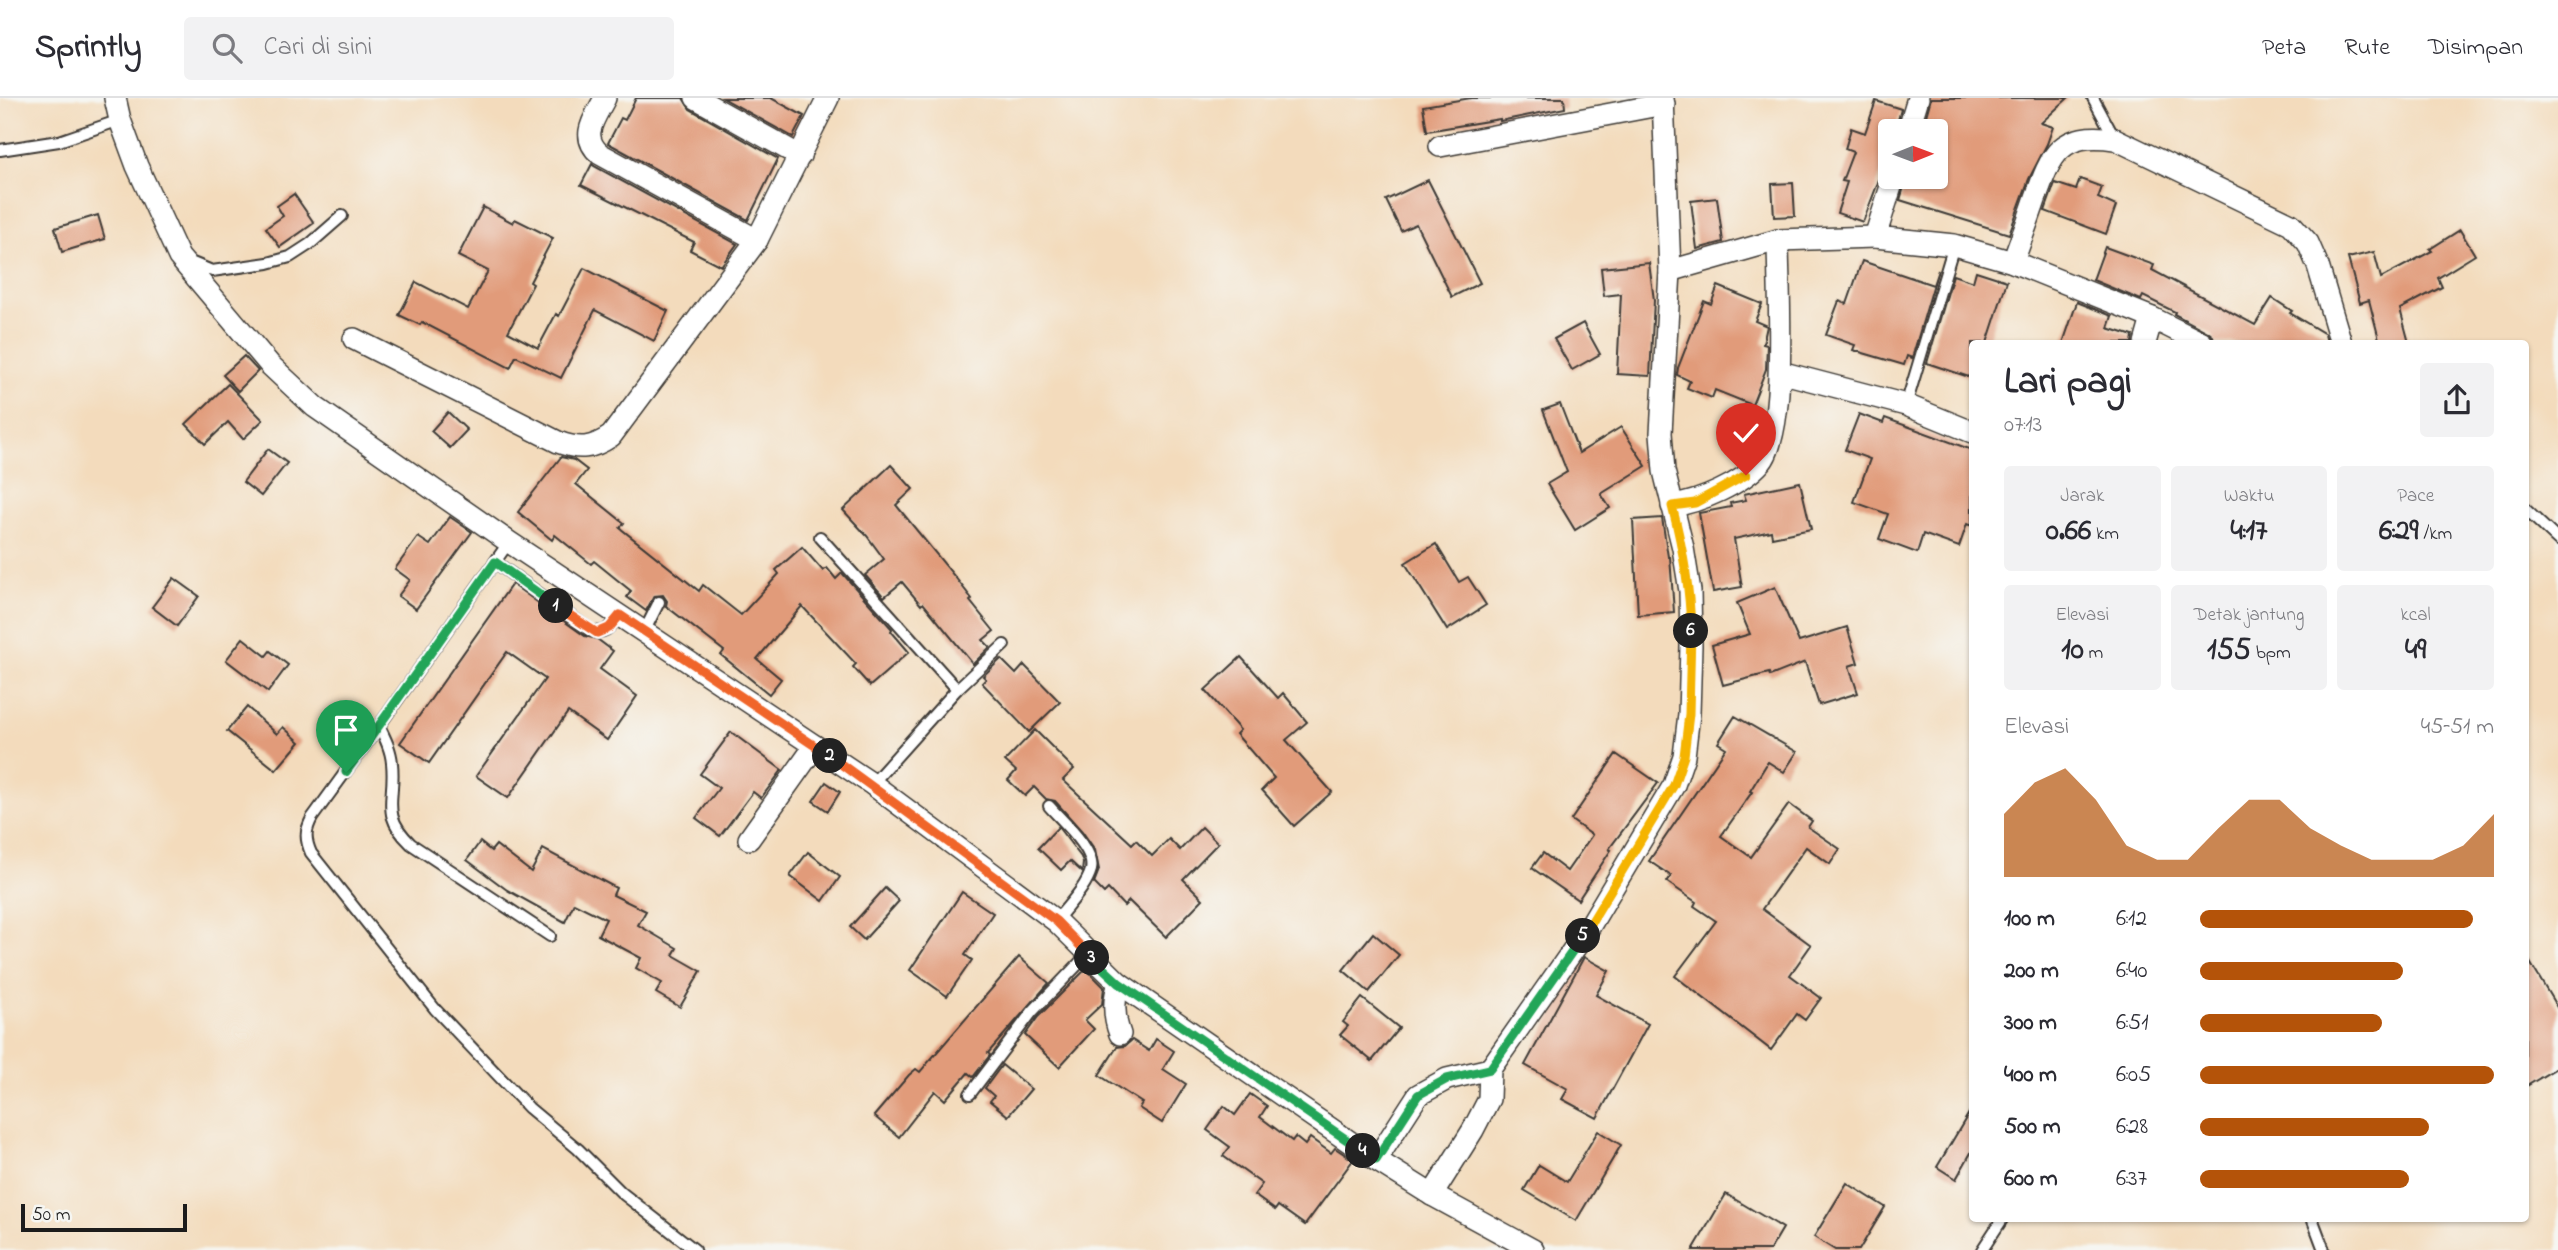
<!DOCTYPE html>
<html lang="id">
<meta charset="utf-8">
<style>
body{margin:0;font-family:"Indie Flower",sans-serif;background:#f2f2f3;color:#2b2b33;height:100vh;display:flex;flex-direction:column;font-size:26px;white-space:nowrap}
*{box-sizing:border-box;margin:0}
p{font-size:23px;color:#7c7c81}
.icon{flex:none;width:38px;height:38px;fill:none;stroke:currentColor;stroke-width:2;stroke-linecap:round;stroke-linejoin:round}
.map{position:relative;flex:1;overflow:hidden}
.drawer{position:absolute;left:1969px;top:242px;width:560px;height:882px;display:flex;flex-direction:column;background:#fff;border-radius:7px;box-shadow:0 2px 5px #0004}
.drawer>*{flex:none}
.needle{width:46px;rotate:89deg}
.buttons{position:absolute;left:1878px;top:21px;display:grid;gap:14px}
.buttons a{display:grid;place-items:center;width:70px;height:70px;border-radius:7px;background:#fff;box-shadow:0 2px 5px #0004;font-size:35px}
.scale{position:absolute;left:21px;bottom:18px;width:166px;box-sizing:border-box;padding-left:7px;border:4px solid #1c1c1c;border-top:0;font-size:19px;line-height:24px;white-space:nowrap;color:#1c1c1c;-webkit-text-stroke:5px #f6f6f2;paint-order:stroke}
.pin{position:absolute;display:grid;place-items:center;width:60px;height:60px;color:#fff;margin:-72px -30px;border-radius:50% 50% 50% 0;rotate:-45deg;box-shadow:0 0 7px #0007}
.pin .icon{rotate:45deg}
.km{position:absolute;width:35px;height:35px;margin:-18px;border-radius:50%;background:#222;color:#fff;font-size:19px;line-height:35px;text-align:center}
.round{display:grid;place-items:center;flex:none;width:74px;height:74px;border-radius:7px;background:#f2f2f3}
.overview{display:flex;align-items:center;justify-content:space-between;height:119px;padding:0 35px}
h1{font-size:38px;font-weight:700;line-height:52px}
.metrics{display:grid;grid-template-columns:repeat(3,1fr);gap:10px;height:119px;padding:7px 35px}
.metrics div{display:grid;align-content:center;border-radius:7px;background:#f2f2f3;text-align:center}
.metrics b{font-size:30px;font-weight:700}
.metrics small{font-size:19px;font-weight:400}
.metrics p{font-size:19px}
.chart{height:196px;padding:14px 35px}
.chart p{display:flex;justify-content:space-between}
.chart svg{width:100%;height:126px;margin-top:7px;fill:#b45309;opacity:.7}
ul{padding:0 35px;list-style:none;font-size:23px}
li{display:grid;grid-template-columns:112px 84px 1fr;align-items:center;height:52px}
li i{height:18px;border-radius:9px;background:#b45309}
header{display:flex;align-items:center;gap:42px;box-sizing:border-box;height:98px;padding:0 35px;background:#fff;border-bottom:2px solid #e1e1e2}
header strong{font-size:33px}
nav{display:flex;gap:38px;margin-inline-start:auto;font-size:24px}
.search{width:490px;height:63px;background:#f2f2f3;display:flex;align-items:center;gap:18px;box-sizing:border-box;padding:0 24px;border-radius:7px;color:#7c7c81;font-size:26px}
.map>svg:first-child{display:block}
.building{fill:#e19b7a}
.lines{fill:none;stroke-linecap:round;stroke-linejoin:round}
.service-casing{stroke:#3c3934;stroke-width:14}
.minor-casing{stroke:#3c3934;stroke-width:24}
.service{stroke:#fff;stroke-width:10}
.minor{stroke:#fff;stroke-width:21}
.split-1-casing{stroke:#fff;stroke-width:14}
.split-2-casing{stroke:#fff;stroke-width:14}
.split-3-casing{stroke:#fff;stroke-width:14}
.split-4-casing{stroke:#fff;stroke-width:14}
.split-5-casing{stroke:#fff;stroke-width:14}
.split-6-casing{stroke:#fff;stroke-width:14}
.split-7-casing{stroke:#fff;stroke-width:14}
.split-1{stroke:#22a559;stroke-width:9}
.split-2{stroke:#f0652b;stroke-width:9}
.split-3{stroke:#f0652b;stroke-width:9}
.split-4{stroke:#22a559;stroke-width:9}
.split-5{stroke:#22a559;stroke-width:9}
.split-6{stroke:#f5b400;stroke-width:9}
.split-7{stroke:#f5b400;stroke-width:9}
</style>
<header>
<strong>Sprintly</strong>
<div class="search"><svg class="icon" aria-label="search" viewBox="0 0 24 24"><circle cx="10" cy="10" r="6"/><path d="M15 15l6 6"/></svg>Cari di sini</div>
<nav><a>Peta</a><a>Rute</a><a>Disimpan</a></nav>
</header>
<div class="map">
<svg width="2558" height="1152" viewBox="0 0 2558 1152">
<rect width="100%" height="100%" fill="#f6f6f2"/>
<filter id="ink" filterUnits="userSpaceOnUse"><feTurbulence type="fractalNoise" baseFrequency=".0143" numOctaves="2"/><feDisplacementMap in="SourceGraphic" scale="14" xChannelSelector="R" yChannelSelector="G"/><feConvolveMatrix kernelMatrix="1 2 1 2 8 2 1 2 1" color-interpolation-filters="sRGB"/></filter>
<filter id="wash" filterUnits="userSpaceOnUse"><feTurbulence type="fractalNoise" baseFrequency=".00686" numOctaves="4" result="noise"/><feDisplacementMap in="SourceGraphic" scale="28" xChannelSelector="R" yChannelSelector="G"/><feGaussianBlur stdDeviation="1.57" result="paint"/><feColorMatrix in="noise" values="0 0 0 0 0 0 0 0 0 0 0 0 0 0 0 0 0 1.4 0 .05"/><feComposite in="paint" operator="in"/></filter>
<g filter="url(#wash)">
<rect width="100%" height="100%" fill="#f3dbbc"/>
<g id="blocks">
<g class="building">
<polygon points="636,0 683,0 690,11 778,61 748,122 608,45 621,20 625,22"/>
<polygon points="723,0 771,0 804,18 793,39"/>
<polygon points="1471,0 1564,0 1565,10 1500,23 1500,21 1427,33 1423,8"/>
<polygon points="1931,0 2068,0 2041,25 2053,29 2047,46 2029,81 2009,136 1900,102 1907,79 1936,79 1936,33 1922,33"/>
<polygon points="1876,3 1901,11 1895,33 1890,33 1890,67 1882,74 1863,124 1837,115 1847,84 1842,83 1853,54 1845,51 1851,30 1865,35"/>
<polygon points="592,66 594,68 737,146 721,168 690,152 694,144 581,87"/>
<polygon points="2080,81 2102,89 2098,100 2116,108 2106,136 2045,113 2055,85 2076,92"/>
<polygon points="1428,82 1480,185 1452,199 1416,126 1401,133 1386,102"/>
<polygon points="1793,85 1795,118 1774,119 1772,86"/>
<polygon points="294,96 314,125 280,149 266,130 283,118 277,108"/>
<polygon points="1717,100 1723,144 1697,151 1691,103"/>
<polygon points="483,109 513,125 515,121 553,140 530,184 533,186 508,234 538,250 556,216 559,218 584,170 668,213 654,243 595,212 561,280 516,258 510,270 422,224 420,227 399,217 416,184 468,211 488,173 458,158"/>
<polygon points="98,117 105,141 62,154 55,130"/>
<polygon points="2460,132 2475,157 2438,180 2442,189 2400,211 2409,245 2380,245 2369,202 2360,205 2348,160 2374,154 2381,180 2432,153 2430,151"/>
<polygon points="2105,149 2154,167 2152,172 2255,227 2272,200 2292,213 2290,215 2325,236 2327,245 2215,245 2213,238 2208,234 2174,216 2175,214 2143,198 2141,202 2093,182"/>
<polygon points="1862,163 1933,187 1938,172 1912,260 1907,258 1904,267 1853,252 1855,247 1826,237 1839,203 1847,206"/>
<polygon points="1649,165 1654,202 1650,278 1617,276 1621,196 1604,198 1601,170"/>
<polygon points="1976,173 2007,183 1987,245 1972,245 1972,280 1927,265 1953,177 1973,184"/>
<polygon points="1718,188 1762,206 1755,223 1767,228 1763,246 1767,247 1766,271 1752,307 1715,292 1712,300 1687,290 1690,283 1677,277 1678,270 1704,203 1711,206"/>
<polygon points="2077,204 2112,218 2108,230 2133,238 2132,245 2063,245"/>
<polygon points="1583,225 1600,256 1572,272 1554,241"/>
<polygon points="244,258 258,273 238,293 223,277"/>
<polygon points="228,286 263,322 243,341 228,324 205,346 186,326"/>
<polygon points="1560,306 1579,355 1621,329 1646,368 1601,396 1610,410 1575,432 1547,386 1567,374 1543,312"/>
<polygon points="448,314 467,332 450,350 431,333"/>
<polygon points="1859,316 1883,325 1885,320 1972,352 1972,428 1967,426 1959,449 1923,436 1917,455 1879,441 1888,416 1854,404 1870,361 1845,352"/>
<polygon points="268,351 287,365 261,398 243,384"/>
<polygon points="561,359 574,362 587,372 576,386 624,425 620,430 699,493 703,487 741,517 779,476 776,472 802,449 823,473 827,470 836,481 842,475 892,531 891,533 909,554 870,588 853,569 856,566 802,508 757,561 781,581 769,596 721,557 724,553 666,508 667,503 663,497 654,498 646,513 627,499 631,493 594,463 591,466 555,437 552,442 518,414"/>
<polygon points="891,367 913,391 896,407 955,479 972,501 970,503 994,533 983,542 990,549 973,566 923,505 921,507 902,484 884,499 865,477 884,461 867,438 843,412"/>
<polygon points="1800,384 1811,431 1772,439 1771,433 1734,441 1742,489 1713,494 1699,415 1731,409 1730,405 1746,402 1744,396"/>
<polygon points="450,419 472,434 416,511 398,498 410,482 395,471 418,439 430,447"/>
<polygon points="1662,420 1668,459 1670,459 1674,514 1638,517 1633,422"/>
<polygon points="1436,446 1459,484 1468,479 1486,507 1447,532 1405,465"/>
<polygon points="174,480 199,498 177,528 152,509"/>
<polygon points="512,486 585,538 597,541 613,553 600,571 637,598 607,642 568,614 508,700 476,678 545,581 507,554 429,665 400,645"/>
<polygon points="1775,489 1799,544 1847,529 1858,565 1849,568 1858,595 1819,607 1805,564 1770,578 1769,575 1723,587 1712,547 1750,536 1737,505"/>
<polygon points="243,540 266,558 270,553 288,567 268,594 226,562"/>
<polygon points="1241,559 1278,600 1283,595 1307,624 1286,642 1332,694 1294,728 1262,692 1274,680 1236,636 1240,632 1205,592"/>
<polygon points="1001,561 1016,576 1024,567 1060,604 1029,634 982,585 986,581 983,578"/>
<polygon points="247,609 277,636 283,629 300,644 276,672 227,633"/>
<polygon points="1735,618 1797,654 1784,674 1768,664 1750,693 1752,694 1721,738 1751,759 1789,706 1812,723 1808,729 1840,751 1830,766 1806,749 1762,811 1811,847 1790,877 1821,900 1805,922 1797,916 1771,952 1675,878 1716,823 1694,808 1696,804 1667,784 1671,778 1649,763 1726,650 1718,645"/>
<polygon points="1035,632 1074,671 1063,682 1132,746 1136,742 1152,758 1169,741 1180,752 1202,729 1218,745 1183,781 1203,801 1166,839 1129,803 1124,808 1108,791 1104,795 1094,785 1099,772 1095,752 1082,733 1055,703 1046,701 1034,689 1025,698 1008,682 1016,673 1005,663"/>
<polygon points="731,634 782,672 761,700 753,694 720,738 696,720 719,690 700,676"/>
<polygon points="1616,656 1658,685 1609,751 1611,752 1578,802 1532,770 1543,755 1567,773 1592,737 1571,722"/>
<polygon points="826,684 840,694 828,713 813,703"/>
<polygon points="1058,729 1081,759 1083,765 1082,774 1070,763 1061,772 1038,750"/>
<polygon points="480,744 491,753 496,747 531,774 543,751 616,790 613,797 646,813 638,827 677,850 673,857 701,873 680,909 656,895 662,885 636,870 641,860 598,837 606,821 574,805 565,824 507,792 467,762"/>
<polygon points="808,754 840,779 823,803 790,778"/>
<polygon points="885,790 899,803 864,842 850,829"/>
<polygon points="962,794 993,815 965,857 972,862 947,898 910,872"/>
<polygon points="1373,835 1399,857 1369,894 1343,872"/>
<polygon points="2525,856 2558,911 2558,969 2525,989"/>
<polygon points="1019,859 1049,885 988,955 990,957 973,979 968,975 945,1002 935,993 899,1039 874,1018 909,977 916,971 920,974"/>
<polygon points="1584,859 1609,873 1596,897 1648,926 1597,1020 1562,1001 1568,991 1525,967"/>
<polygon points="1086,871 1104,889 1102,906 1085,922 1094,931 1059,969 1025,937 1038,919"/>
<polygon points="1362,900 1399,930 1372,963 1340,937 1348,928 1343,924"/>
<polygon points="1156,941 1174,953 1163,971 1186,986 1162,1025 1139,1010 1142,1005 1099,977 1117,949 1125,948 1132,942 1149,953"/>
<polygon points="1002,967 1031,991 1008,1018 990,1003 994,998 985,990"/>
<polygon points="1250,996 1267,1008 1260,1019 1292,1043 1295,1039 1305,1047 1310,1040 1331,1055 1335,1050 1353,1062 1305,1127 1278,1108 1275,1112 1254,1097 1262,1086 1223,1058 1230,1049 1207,1032 1224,1008 1235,1017"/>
<polygon points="1972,1010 1972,1053 1956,1081 1937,1069"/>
<polygon points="1598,1033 1621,1047 1576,1123 1524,1092 1539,1067 1567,1084"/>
<polygon points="1847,1085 1885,1109 1859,1152 1835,1152 1814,1139"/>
<polygon points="1726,1096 1783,1130 1770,1152 1693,1152"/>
</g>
</g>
</g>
<g filter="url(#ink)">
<use href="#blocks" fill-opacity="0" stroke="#3c3934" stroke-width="2"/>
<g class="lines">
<g class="service-casing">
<g id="service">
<polyline points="2093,0 2115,41"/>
<polyline points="0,52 59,43 120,22"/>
<polyline points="188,163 212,173 268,165 290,159 310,146 342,118"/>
<polyline points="1906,307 1954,147"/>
<polyline points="2525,411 2558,442"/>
<polyline points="820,439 957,591"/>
<path d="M509,444L379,628L312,720C305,733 305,741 311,755L435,911L529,1010L578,1051L622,1095L695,1152"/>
<path d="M495,464L590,532C605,538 611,528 620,517"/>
<polyline points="644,534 659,504"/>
<path d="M379,628C385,640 391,652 392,665C396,702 379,715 411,746L550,838"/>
<polyline points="872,686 957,591 1004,547"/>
<path d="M1049,708C1061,722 1096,752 1091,772C1086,790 1067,808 1056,823"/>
<polyline points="970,996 1032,914 1088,856"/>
<polyline points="2312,1120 2324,1152"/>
<polyline points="1982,1152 2003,1120"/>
</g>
</g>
<g class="minor-casing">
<g id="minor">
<polyline points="115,0 120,22 137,68 179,159 270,267 315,309 509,444 872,686 1056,823 1119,885 1376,1062 1432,1097 1533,1152"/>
<path d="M605,0C595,20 579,38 600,56L757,142"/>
<polyline points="696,0 800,58"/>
<polyline points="1908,33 1918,0"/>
<polyline points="1440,48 1664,6"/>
<polyline points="1894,79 1875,139 1954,147 2013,164 2152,220 2202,245"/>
<path d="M2013,164C2020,144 2028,123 2035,102C2051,56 2060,33 2115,41L2291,126L2308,145L2318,168L2341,245"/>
<polyline points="1670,173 1778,142 1875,139"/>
<path d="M354,241L558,344C579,352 592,351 611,338L757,142L828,0"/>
<polyline points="2145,245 2152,220"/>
<polyline points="1780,274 1906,307 1972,334"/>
<path d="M1672,408C1700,404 1742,386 1761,364C1788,332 1778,188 1778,142"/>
<polyline points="749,741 815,648"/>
<path d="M1119,885C1113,902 1113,918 1120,936"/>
<polyline points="1376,1062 1418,997 1447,981 1490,971"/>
<polyline points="1432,1097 1473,1032 1489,1001 1490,971 1588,831 1674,687 1684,658 1689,616 1691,548 1690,493 1683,450 1664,373 1661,335 1670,173 1663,0"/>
</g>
</g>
<use href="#service" class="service"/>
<use href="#minor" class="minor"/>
</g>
</g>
<g class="lines" filter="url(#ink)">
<g class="split-1-casing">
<polyline id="split-1" points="346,674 495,464 556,508"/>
</g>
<g class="split-2-casing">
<polyline id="split-2" points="556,508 597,535 609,530 620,517 830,658"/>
</g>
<g class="split-3-casing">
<polyline id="split-3" points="830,658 1056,823 1092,860"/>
</g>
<g class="split-4-casing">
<polyline id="split-4" points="1092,860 1119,885 1363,1053"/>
</g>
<g class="split-5-casing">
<polyline id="split-5" points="1363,1053 1376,1062 1418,997 1447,981 1490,971 1583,838"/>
</g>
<g class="split-6-casing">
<polyline id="split-6" points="1583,838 1674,687 1684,658 1689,616 1691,533"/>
</g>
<g class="split-7-casing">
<path id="split-7" d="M1691,533C1690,490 1683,450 1672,408L1695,405L1746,377"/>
</g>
<use href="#split-1" class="split-1"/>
<use href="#split-2" class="split-2"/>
<use href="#split-3" class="split-3"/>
<use href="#split-4" class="split-4"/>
<use href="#split-5" class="split-5"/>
<use href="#split-6" class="split-6"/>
<use href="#split-7" class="split-7"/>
</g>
</svg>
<div class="buttons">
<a><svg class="needle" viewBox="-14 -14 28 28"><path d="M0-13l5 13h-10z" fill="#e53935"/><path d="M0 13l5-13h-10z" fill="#7c7c81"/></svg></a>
</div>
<div class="scale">50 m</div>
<div class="pin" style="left:346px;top:674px;background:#1e9e55"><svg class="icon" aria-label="arrive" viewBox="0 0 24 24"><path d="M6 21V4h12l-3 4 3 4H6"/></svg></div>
<div class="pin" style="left:1746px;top:377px;background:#d93025"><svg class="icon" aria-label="check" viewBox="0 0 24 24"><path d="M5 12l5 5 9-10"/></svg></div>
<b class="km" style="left:556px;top:508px">1</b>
<b class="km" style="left:830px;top:658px">2</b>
<b class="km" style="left:1092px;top:860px">3</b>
<b class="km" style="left:1363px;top:1053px">4</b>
<b class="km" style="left:1583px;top:838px">5</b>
<b class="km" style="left:1691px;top:533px">6</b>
<section class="drawer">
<div class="overview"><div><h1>Lari pagi</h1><p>07:13</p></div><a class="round"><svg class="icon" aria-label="share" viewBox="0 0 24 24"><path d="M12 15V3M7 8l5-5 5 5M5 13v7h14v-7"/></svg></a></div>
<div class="metrics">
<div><p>Jarak</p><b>0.66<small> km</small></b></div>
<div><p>Waktu</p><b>4:17</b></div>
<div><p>Pace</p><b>6:29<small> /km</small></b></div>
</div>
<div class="metrics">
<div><p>Elevasi</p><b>10<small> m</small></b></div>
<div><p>Detak jantung</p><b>155<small> bpm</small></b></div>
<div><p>kcal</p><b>49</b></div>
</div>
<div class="chart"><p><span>Elevasi</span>45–51 m</p>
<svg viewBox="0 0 160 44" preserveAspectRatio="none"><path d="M0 44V22L10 11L20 6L30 17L40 33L50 38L60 38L70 27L80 17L90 17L100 27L110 33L120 38L130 38L140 38L150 33L160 22V44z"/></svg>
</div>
<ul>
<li><b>100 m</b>6:12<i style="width:93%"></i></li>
<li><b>200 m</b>6:40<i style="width:69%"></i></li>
<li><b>300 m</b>6:51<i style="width:62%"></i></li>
<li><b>400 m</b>6:05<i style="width:100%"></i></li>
<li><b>500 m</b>6:28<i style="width:78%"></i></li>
<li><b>600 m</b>6:37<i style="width:71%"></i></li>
</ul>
</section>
</div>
